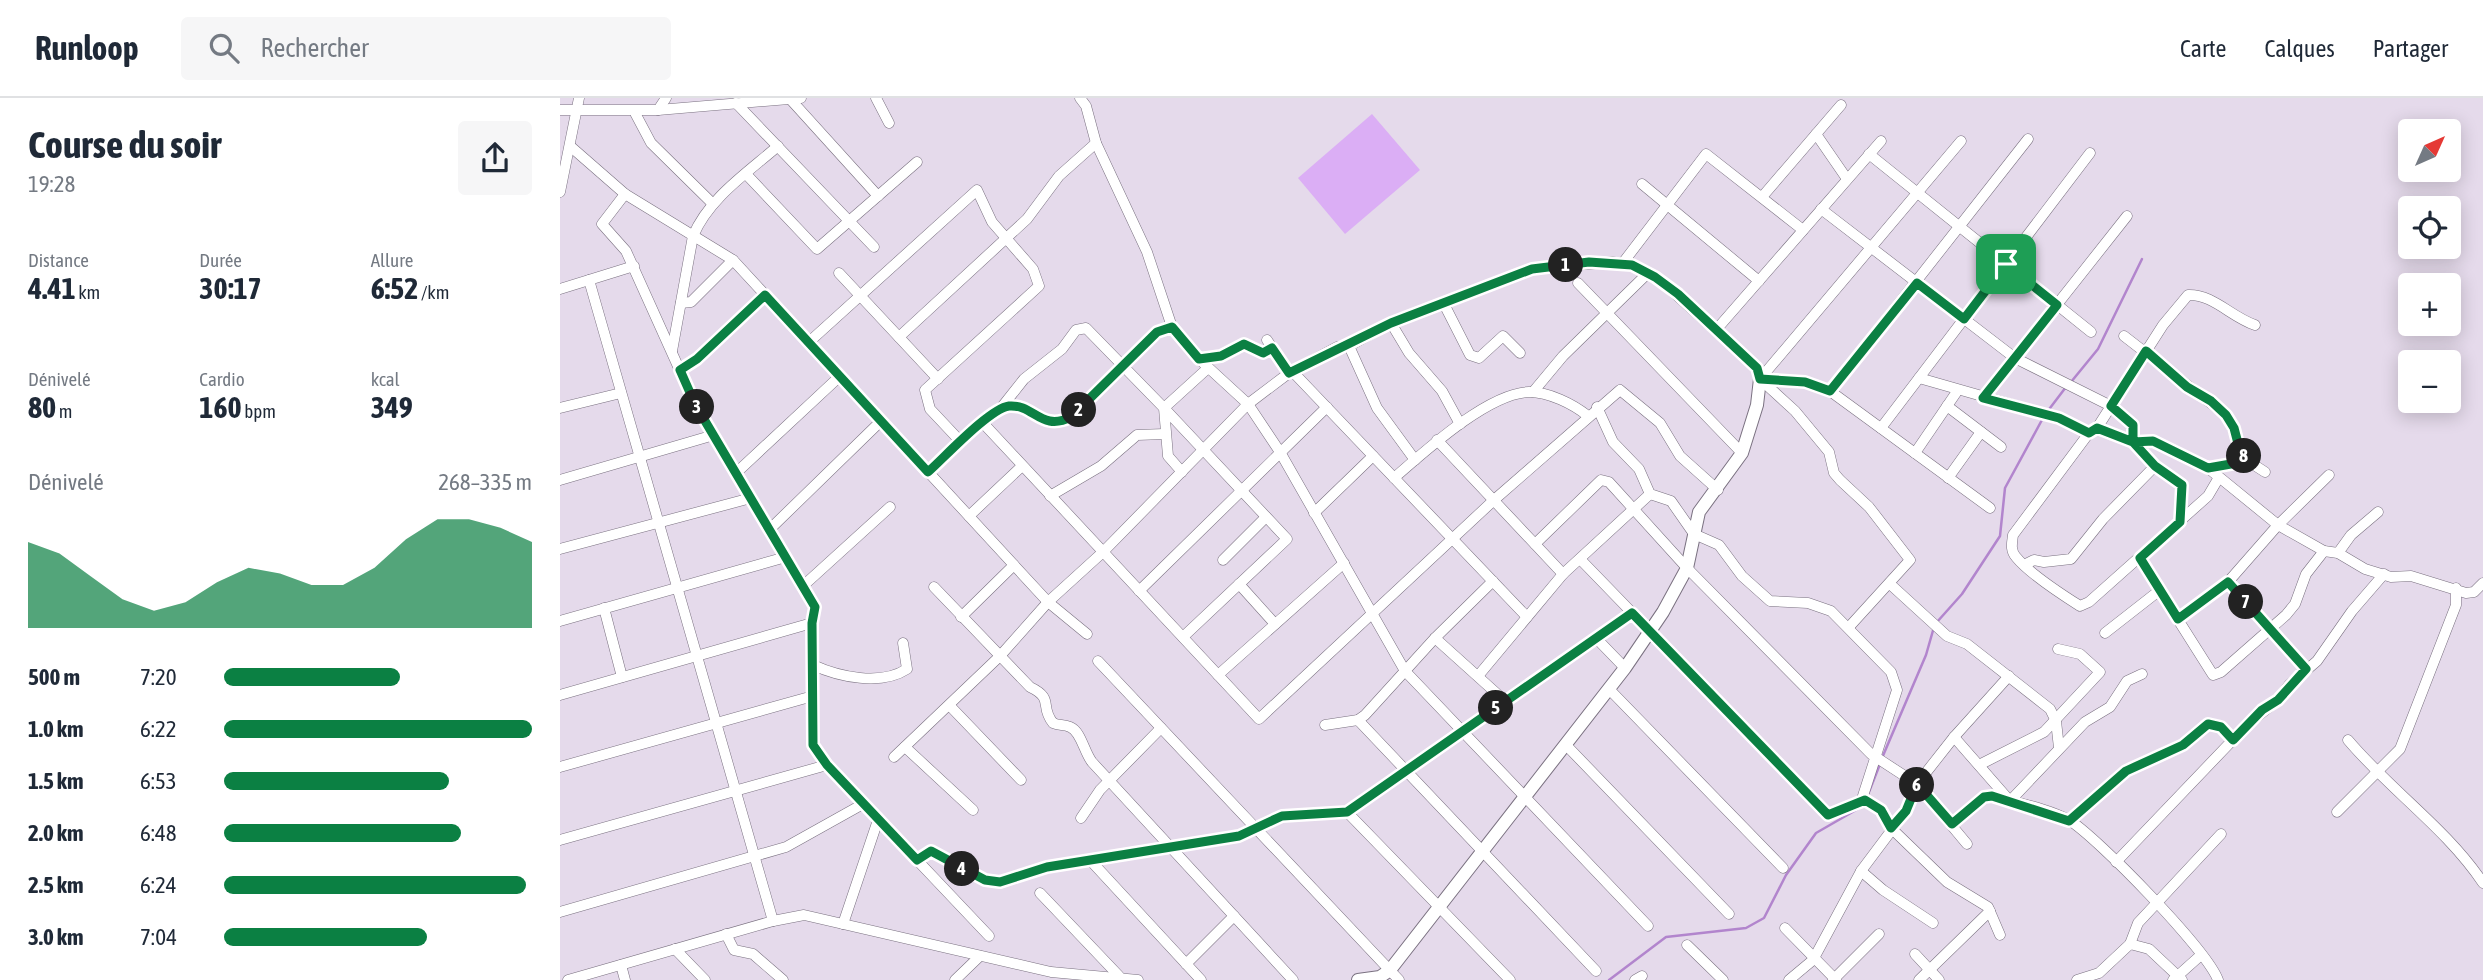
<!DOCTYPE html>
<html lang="fr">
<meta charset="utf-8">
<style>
body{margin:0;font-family:"Asap Condensed",sans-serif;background:#f6f6f7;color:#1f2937;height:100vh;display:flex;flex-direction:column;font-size:26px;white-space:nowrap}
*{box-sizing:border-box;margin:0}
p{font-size:23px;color:#747a83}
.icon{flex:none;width:38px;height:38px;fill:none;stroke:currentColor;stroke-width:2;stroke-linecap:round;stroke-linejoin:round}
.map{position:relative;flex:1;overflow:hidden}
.panel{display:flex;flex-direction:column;background:#fff;width:560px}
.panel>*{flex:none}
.needle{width:46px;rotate:45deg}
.fabs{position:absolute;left:1838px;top:21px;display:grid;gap:14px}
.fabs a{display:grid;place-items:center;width:63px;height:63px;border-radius:7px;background:#fff;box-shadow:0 4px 18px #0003;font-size:35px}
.pin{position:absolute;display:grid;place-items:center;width:60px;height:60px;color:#fff;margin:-30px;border-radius:14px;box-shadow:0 4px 10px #0006}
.km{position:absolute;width:35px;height:35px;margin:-18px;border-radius:50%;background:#222;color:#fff;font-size:19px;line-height:35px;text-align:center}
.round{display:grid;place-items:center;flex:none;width:74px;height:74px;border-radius:7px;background:#f6f6f7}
.overview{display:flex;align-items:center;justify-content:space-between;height:119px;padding:0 28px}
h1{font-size:38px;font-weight:700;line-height:52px}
.stats{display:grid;grid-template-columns:repeat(3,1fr);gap:10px;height:119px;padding:7px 28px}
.stats div{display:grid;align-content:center}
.stats b{font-size:30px;font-weight:700}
.stats small{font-size:19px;font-weight:400}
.stats p{font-size:19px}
.chart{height:196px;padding:14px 28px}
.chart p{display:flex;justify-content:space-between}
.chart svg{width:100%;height:126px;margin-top:7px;fill:#0b8043;opacity:.7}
ul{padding:0 28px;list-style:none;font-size:23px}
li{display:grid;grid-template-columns:112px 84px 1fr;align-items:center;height:52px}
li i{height:18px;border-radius:9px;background:#0b8043}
header{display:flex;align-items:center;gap:42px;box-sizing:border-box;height:98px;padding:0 35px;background:#fff;border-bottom:2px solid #e0e1e3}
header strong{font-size:33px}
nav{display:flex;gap:38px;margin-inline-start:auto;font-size:24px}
.search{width:490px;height:63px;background:#f6f6f7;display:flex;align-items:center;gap:18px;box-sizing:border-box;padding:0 24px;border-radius:7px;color:#747a83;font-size:26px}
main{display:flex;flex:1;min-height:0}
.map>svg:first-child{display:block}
.grass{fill:#dbaef5}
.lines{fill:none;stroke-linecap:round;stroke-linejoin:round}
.stream{stroke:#b285cd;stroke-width:2.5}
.minor-casing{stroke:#7a7180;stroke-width:11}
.tertiary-casing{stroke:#7a7180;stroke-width:14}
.minor{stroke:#fff;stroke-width:10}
.tertiary{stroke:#fff;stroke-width:12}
.route-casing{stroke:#fff;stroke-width:14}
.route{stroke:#0b8043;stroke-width:9}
</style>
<header>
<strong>Runloop</strong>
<div class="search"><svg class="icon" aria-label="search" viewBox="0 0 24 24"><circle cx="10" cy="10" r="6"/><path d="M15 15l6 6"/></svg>Rechercher</div>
<nav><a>Carte</a><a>Calques</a><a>Partager</a></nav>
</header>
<main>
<section class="panel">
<div class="overview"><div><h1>Course du soir</h1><p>19:28</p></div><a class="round"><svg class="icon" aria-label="share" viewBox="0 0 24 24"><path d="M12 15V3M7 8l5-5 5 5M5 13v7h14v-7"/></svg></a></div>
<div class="stats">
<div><p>Distance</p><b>4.41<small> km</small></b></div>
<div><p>Durée</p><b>30:17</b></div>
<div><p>Allure</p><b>6:52<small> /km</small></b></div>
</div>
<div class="stats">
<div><p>Dénivelé</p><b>80<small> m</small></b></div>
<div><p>Cardio</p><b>160<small> bpm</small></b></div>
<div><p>kcal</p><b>349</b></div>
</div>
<div class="chart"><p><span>Dénivelé</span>268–335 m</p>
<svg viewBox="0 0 160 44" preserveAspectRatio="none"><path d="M0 44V14L10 18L20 26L30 34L40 38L50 35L60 28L70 23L80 25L90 29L100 29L110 23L120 13L130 6L140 6L150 9L160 14V44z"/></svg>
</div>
<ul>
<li><b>500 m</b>7:20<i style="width:57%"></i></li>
<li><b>1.0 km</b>6:22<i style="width:100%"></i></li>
<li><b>1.5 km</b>6:53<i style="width:73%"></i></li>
<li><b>2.0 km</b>6:48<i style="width:77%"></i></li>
<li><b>2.5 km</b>6:24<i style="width:98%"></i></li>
<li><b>3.0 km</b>7:04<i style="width:66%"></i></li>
</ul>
</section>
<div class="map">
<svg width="1923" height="882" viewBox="0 0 1923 882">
<rect width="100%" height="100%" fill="#e5daeb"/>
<polygon class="grass" points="812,16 860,72 785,136 738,80"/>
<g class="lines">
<g class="stream">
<polyline points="1511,284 1538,251 1582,161"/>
<polyline points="1487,314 1506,289"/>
<polyline points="1377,524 1402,496 1440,438 1445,390 1483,320"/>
<polyline points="1322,660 1366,557 1374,529"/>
<polyline points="1307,699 1320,666"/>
<polyline points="1049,882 1106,839 1186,830 1204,820 1226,777 1256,735 1303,708"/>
</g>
<g class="minor-casing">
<g id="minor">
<polyline points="316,0 329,25"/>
<polyline points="520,0 526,8 536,45 587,154 612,229 639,261 688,306 720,354 845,573 1088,828"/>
<polyline points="231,2 318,98"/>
<polyline points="176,5 314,149"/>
<polyline points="0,12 98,12 241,0"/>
<polyline points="98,12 106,0"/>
<polyline points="74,13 91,45 153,106"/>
<polyline points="1256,36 1287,81"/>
<polyline points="10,48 65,96 173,162 488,504 527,536"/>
<polyline points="1309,56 1531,234"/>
<polyline points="186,76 257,151 357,64"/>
<polyline points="1082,86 1199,183"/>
<polyline points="0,94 19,0"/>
<polyline points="65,96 42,126 66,153 135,306 255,509 252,525 253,647 267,667 429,838"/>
<polyline points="1202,99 1281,7"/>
<polyline points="1261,111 1455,260 1551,308 1573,327 1573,344 1593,343 1648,370 1718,427 1764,453 1778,455 1805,471 1831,479 1851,478 1906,495 1914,494 1923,485"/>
<polyline points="1062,166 1146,56 1243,132"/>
<polyline points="279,175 378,281"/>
<polyline points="29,182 213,823"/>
<polyline points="1018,185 1182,355"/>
<polyline points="0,191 74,168"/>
<polyline points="121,205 131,204 173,162"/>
<polyline points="884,206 910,257 919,260 943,238 960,255"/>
<polyline points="831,225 849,255 882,293 900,326"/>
<polyline points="1156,232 1321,43"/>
<path d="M1564,238L1666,317C1676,332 1677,349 1688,363"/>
<polyline points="339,239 467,121 499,78 536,45"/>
<polyline points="707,242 729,275"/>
<polyline points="249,244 417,92 432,124 473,171 479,188 365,292 370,311 401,344"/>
<polyline points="789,248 817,310 855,362"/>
<path d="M112,253L133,138C149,100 187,75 218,48"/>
<polyline points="639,261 661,258 684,246 703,255 712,250"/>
<polyline points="120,272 137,261 205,197"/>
<polyline points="732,273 967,519"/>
<polyline points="1359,280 1499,320 1529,335 1537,330 1573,344 1595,368 1622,387 1620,424"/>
<polyline points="1200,281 1401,43"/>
<polyline points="1201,281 1245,284 1270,293 1430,410"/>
<polyline points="1270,293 1468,41"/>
<polyline points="973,294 1003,258 1088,175"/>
<polyline points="1423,300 1567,118"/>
<polyline points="1387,308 1441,349"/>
<polyline points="1037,309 1053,344 1079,371 1090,396 1111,403 1134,436 1159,447 1182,478 1210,503 1248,505 1271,513 1331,574 1337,592 1301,704"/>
<polyline points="0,310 61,295"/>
<polyline points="441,310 464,281 502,251 516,232 526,230 604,310 608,358 622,374"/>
<polyline points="423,325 699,621 934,402 1060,292 1100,325 1120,358 1158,392"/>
<polyline points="1321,330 1530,55"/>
<path d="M1537,330L1603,227L1628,197C1653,196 1671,219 1695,227"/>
<path d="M1529,335L1453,437C1452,445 1450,452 1456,459C1469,475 1501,496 1520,508L1529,504L1648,398L1658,381"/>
<polyline points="877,342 1003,476"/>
<polyline points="1355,355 1398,292"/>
<polyline points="1648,370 1688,363 1705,374"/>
<path d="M368,374C385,359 429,311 449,308C474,306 481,334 511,319L597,234L612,229"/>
<polyline points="176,375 280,278"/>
<path d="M834,380C864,354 928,295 969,294C989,294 1013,306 1028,318"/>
<polyline points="1388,380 1421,334"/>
<polyline points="0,382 154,337"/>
<polyline points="490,398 541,368 577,337 604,336"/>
<polyline points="754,415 813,358"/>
<polyline points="409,418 462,368"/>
<polyline points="209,432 321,323"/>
<polyline points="975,446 1041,382 1049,384 1127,470 1311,656 1357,686 1407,746"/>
<polyline points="0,451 191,400"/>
<polyline points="1778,455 1791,437 1818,414"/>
<polyline points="1579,460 1653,577 1661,574 1726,517 1735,506 1746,476 1764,453"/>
<polyline points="1020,461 1268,717 1305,702 1321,712 1331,730 1387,784 1428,809 1440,837"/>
<polyline points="663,462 706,419"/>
<polyline points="1466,466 1474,462 1484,464 1511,461 1543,421 1595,368"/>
<polyline points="1668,484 1746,571"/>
<polyline points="679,486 715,526"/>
<polyline points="1330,486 1387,538 1407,546 1490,611 1496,623 1499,650"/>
<polyline points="243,488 330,409"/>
<path d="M374,489L470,589C495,601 479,608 493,625C499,628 504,626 510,629C521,633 524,654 532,664L733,882"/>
<polyline points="579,493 767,309"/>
<polyline points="44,510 62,579"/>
<polyline points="401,519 454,467"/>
<polyline points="1618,521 1668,484 1718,427 1769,377"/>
<polyline points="0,523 226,459"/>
<polyline points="1545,535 1600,492"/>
<polyline points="623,539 727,441 604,310 648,270"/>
<polyline points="875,540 945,603"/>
<polyline points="1036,540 1065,570"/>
<polyline points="538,563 839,882"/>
<path d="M253,567C279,579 321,588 347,571L343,545"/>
<polyline points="658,577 784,465"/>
<polyline points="918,578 1003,476 1090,396"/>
<polyline points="1049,591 1223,770"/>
<polyline points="0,597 252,525"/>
<polyline points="390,608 461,682"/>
<polyline points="798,622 1036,873"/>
<polyline points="765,627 798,622 805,617 875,540 933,483"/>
<polyline points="1394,639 1450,703 1525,624 1550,609 1567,583 1582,576"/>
<path d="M1788,642C1830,692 1887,731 1923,785"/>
<polyline points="1006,647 1169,816"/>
<polyline points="345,649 413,712"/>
<polyline points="334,659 440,558 488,504 543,454 688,306 729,275 777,249 789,248 831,225 972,171 1052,164 1072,167 1102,184 1197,270 1200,281 1235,313 1269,354 1274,375 1280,382 1309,409 1350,462 1289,529"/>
<polyline points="1419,667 1484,634 1540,574 1520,556 1498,551"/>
<polyline points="0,669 253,598"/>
<polyline points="787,714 950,882"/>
<polyline points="1777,714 1840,651 1896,507 1896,490"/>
<polyline points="521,720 540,692 601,630"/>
<polyline points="1509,722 1566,673 1623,647 1648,626 1661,629 1673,642"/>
<path d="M1392,726L1424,699L1432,698C1457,705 1487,710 1509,722C1538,740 1647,852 1658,882"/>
<polyline points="0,742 267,667"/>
<polyline points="357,762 371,753 425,782 440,784 487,769 679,738 722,718 787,714 1072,515"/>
<polyline points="531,763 641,882"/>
<polyline points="1556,764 1688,626 1718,602 1729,587 1757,563 1792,513 1824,476"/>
<polyline points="1301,773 1323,792 1373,825"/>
<polyline points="480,795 559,878"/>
<polyline points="0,814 226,749 303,706"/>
<polyline points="283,826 318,722"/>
<polyline points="1225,830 1276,882"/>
<polyline points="166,836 174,852 193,856 223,882"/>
<polyline points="1570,846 1589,851 1622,882"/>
<polyline points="1127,847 1163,882"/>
<polyline points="115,851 145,882"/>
<polyline points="1355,856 1379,882"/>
<polyline points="626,866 674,818"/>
<polyline points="61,867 65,882"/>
<polyline points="8,882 213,823 244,817 491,874 578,882"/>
<polyline points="395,882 420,858"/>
<polyline points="1075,882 1082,878"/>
<polyline points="1229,882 1253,862 1301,773 1346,713 1357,686 1394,639 1449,578"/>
<polyline points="1273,882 1319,836"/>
<polyline points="1359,882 1430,813"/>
<polyline points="1517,882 1539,875 1570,846 1578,825 1661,736"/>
<polyline points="1613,882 1641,857"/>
</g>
</g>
<g class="tertiary-casing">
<polyline id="tertiary" points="798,882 820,879 830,872 1065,570 1103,514 1127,470 1139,414 1182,355 1197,307 1200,281"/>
</g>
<use href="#minor" class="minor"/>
<use href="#tertiary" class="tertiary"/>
</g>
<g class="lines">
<g class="route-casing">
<path id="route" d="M1446,166L1404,221L1357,185L1270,293L1245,284L1200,281L1197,270L1118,196L1095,179L1072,167L1029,164L972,171L831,225L729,275L712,250L703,255L684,246L661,258L639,261L612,229L597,234L511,319C481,334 474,306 449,308C429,311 385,359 368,374L205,197L137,261L120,272L135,306L255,509L252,525L253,647L267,667L357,762L371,753L425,782L440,784L487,769L679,738L722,718L787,714L1072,515L1268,717L1305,702L1321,712L1331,730L1346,713L1357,686L1392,726L1424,699L1432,698L1509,723L1566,673L1623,647L1648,626L1661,629L1673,642L1702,612L1718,602L1746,571L1668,484L1618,521L1580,460L1620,424L1622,387L1595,368L1573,344V327L1551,308L1586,253L1627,289L1651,303L1666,317L1674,330L1680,353L1688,363L1648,370L1593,343L1573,344L1537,330L1529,335L1499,320L1423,300L1497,207L1446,166"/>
</g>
<use href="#route" class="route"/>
</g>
</svg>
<div class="fabs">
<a><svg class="needle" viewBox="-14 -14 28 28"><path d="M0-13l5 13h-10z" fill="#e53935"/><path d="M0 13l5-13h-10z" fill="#747a83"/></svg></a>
<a><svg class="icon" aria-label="locate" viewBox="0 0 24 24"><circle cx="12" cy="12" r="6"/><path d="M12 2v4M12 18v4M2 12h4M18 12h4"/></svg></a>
<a>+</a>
<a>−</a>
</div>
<div class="pin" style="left:1446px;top:166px;background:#1e9e55"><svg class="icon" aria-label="arrive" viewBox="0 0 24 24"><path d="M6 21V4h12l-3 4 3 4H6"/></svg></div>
<b class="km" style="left:1006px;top:167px">1</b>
<b class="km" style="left:519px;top:312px">2</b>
<b class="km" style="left:137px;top:309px">3</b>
<b class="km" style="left:402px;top:771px">4</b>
<b class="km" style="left:936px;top:610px">5</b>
<b class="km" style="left:1357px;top:687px">6</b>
<b class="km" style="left:1686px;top:504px">7</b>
<b class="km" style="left:1684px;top:358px">8</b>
</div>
</main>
